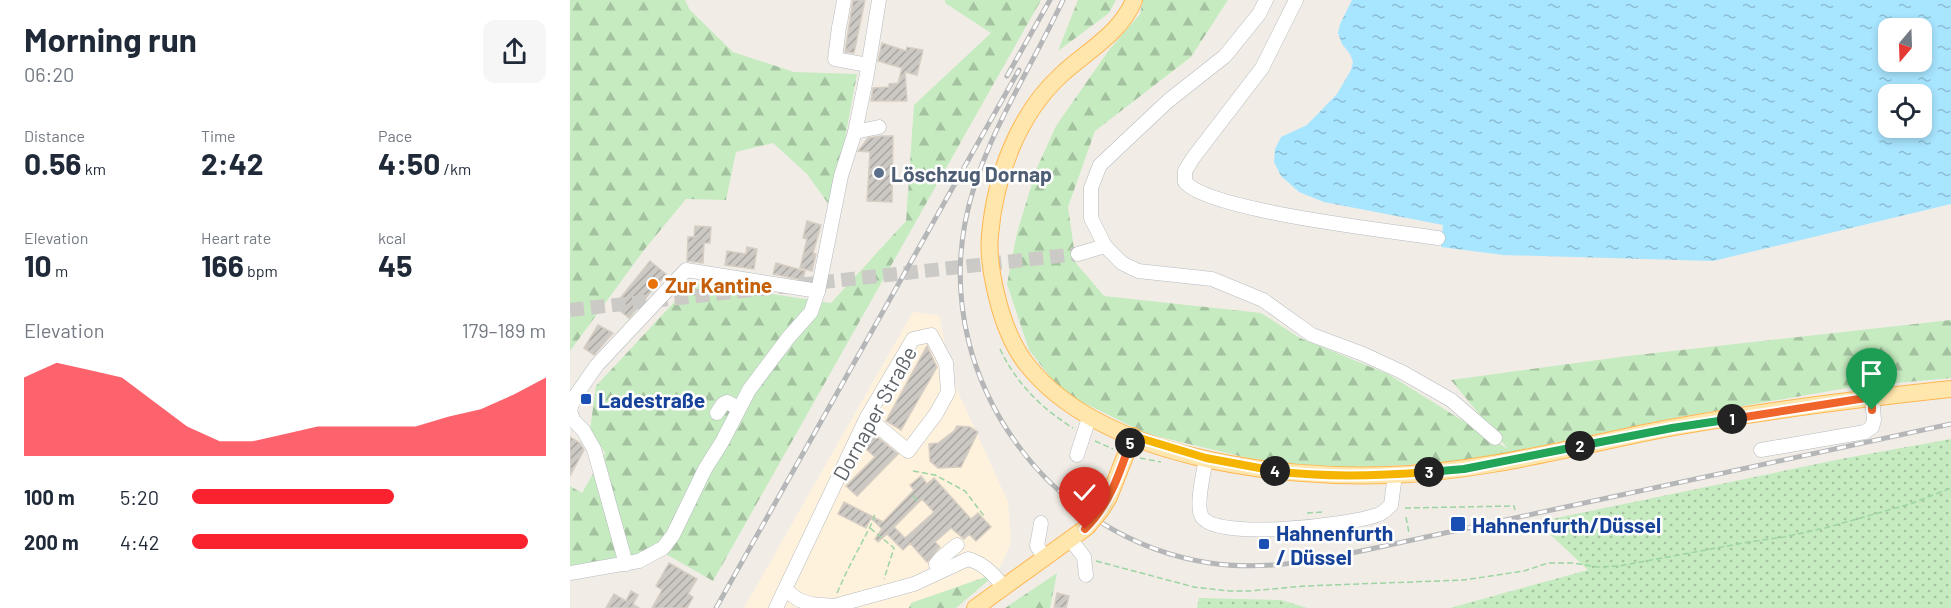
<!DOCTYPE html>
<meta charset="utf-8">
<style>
body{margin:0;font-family:Barlow,sans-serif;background:#f6f6f7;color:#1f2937;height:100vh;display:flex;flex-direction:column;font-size:22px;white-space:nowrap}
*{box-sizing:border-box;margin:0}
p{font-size:20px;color:#747a83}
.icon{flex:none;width:33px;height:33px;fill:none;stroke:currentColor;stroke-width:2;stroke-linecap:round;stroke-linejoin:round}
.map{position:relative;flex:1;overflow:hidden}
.drawer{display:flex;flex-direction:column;background:#fff;width:570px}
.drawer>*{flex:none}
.needle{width:39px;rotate:199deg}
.fabs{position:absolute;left:1308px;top:18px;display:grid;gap:12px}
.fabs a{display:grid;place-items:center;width:54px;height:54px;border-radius:12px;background:#fff;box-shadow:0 3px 9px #0003;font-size:30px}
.pin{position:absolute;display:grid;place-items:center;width:51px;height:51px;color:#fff;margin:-62px -26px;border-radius:50% 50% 50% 0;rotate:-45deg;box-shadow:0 0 6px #0007}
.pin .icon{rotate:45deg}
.km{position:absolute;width:30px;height:30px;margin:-15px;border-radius:50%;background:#222;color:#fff;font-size:16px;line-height:30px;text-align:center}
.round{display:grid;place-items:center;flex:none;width:63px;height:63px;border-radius:12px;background:#f6f6f7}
.head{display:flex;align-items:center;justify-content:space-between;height:102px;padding:0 24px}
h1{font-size:33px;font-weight:700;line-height:45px}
.stats{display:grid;grid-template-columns:repeat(3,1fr);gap:9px;height:102px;padding:6px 24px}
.stats div{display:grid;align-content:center}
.stats b{font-size:30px;font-weight:700}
.stats small{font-size:16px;font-weight:400}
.stats p{font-size:16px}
.chart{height:168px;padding:12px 24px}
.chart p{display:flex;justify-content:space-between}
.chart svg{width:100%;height:108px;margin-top:6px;fill:#fb222f;opacity:.7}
ul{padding:0 24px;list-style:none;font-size:20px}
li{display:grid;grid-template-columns:96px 72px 1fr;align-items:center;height:45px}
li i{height:15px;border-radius:8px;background:#fb222f}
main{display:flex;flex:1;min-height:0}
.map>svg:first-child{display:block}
.commercial{fill:#fff2dd}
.grass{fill:url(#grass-dots)}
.forest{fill:url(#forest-firs)}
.water{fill:url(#water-ripples);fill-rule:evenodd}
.building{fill:url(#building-hatch);stroke:#d7cec3;stroke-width:1.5;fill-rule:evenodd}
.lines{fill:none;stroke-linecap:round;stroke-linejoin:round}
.minor-tunnel{stroke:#cccac6;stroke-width:14;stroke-dasharray:14 7;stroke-linecap:butt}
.minor-casing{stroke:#b6babe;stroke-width:15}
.major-casing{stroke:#ffb651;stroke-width:18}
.path{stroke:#9cd4a4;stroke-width:1.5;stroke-dasharray:6 3;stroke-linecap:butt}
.minor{stroke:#fff;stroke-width:14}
.major{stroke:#ffe6ad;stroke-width:16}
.rail-casing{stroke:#b5b6b7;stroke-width:5}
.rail{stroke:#fff;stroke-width:3;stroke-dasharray:9;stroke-linecap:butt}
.major-bridge-casing{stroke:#ffb651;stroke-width:18;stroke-linecap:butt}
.major-bridge{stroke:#ffe6ad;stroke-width:16}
.split-1-casing{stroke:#fff;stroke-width:12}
.split-2-casing{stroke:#fff;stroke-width:12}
.split-3-casing{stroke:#fff;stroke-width:12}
.split-4-casing{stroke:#fff;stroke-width:12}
.split-5-casing{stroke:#fff;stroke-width:12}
.split-6-casing{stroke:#fff;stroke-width:12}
.split-1{stroke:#f0652b;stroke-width:8}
.split-2{stroke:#22a559;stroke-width:8}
.split-3{stroke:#22a559;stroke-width:8}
.split-4{stroke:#f5b400;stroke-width:8}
.split-5{stroke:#f5b400;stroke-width:8}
.split-6{stroke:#f0652b;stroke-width:8}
.service-dot{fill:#5c6f8a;stroke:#fff;stroke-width:2}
.food-dot{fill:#e8710a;stroke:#fff;stroke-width:2}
.transit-dot{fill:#1a4fb4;stroke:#fff;stroke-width:2}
.labels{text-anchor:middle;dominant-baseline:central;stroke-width:5;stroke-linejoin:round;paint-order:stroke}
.service-label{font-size:21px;font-weight:bold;fill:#4e5e75;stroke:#fff;text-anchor:start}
.food-label{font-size:21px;font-weight:bold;fill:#c56008;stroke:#fff;text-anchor:start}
.transit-label{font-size:21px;font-weight:bold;fill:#164399;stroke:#fff;text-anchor:start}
.street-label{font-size:21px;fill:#5d6368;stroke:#fff}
</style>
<main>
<section class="drawer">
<div class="head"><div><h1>Morning run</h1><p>06:20</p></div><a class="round"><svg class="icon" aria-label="share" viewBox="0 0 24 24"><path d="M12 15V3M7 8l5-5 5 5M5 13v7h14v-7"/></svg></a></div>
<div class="stats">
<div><p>Distance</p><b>0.56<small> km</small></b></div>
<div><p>Time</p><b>2:42</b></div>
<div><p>Pace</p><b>4:50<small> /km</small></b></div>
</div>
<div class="stats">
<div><p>Elevation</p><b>10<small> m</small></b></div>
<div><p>Heart rate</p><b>166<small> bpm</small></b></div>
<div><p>kcal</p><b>45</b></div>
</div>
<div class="chart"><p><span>Elevation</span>179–189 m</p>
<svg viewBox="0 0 160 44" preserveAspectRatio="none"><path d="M0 44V12L10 6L20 9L30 12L40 22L50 32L60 38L70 38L80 35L90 32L100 32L110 32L120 32L130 28L140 25L150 19L160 12V44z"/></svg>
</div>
<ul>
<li><b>100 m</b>5:20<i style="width:57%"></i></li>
<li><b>200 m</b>4:42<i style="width:95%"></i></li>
</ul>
</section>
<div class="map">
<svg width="1381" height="608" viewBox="0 0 1381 608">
<defs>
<pattern id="grass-dots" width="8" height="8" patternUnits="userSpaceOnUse" patternTransform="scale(1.5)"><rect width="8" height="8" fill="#c6ebc0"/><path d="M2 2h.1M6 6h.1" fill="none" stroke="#a4c2a0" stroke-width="1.8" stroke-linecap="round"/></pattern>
<pattern id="forest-firs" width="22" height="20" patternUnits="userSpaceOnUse" patternTransform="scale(1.5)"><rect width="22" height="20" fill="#c6ebc0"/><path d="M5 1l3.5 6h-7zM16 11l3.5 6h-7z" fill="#a4c2a0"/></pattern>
<pattern id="water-ripples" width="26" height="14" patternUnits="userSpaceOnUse" patternTransform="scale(1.5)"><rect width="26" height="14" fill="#a8e5ff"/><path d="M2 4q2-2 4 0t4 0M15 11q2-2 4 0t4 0" fill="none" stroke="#8cbdd2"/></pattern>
<pattern id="building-hatch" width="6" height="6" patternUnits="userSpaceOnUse" patternTransform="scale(1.5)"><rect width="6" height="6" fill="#ccc8c3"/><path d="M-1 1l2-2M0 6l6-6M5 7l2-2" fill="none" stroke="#a9a6a2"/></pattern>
</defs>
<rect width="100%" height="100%" fill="#f1ede6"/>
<polygon class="commercial" points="343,312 369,315 382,379 438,502 441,543 427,573 341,603 339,608 174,608"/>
<g class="grass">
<polygon points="1381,439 1381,608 880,608 1018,570 967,522 1276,458"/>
<polygon points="629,598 711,600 737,608 627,608"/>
</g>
<g class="forest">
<polygon points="0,0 115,0 120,10 163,52 224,72 287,74 262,209 237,174 203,143 166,152 156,200 116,199 74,250 0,351"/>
<polygon points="375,0 471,0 143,581 94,553 0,572 0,486 12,493 35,453 20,430 26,386 123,282 261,303 336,221 344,105 421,33 375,3"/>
<polygon points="508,0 546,0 539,13 488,51"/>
<polygon points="573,0 658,0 621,57 525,131 498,207 506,263 534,296 691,313 730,338 818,374 938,449 881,380 1058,356 1381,320 1381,378 1283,387 1109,417 893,462 757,469 678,458 577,434 492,392 459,350 437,284 447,233 466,170 486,126 539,50 570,14"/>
<polygon points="427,573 386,608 339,608 341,603"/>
<polygon points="487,573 480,608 435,608"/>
</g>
<path class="water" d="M782,0H1381V204L1143,261L933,255L871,247L873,225L754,202L729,192L711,176L704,162L705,149L711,137L737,125L767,94L781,70L783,62L780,54L772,44L768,33L770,24ZM1318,28H1352V62H1318ZM1318,94H1352V128H1318Z"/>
<g class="building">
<polygon points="283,0 295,0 284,53 275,52"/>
<polygon points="312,43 336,51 337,47 353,50 347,75 335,72 337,101 301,101 303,88 319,87 319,84 328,83 332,68 308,61"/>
<polygon points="311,136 323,136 322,202 297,201 300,152 288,151 298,138"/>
<polygon points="237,221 251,225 243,253 246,254 242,271 230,268 237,239 233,238"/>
<polygon points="125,226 141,227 140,243 134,243 133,263 117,261 118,237 124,237"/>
<polygon points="177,247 187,249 184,269 155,265 157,251 176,254"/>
<polygon points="80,261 96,274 59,318 44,306"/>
<polygon points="206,263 235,271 233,280 203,274"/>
<polygon points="28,325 43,333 24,355 14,348"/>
<polygon points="357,346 367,367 331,430 316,421"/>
<polygon points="387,426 400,427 408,432 391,467 368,468 360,461 359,444 368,443 384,431"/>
<polygon points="300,431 328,454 287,496 276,486 305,457 293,446"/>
<polygon points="0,437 10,443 14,450 0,476"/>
<path d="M351,476L357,484L364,478L401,519L408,513L421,527L406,541L399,534L394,539L381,528L365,542L370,547L357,562L340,543L333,550L317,534L308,542L305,539L312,529L301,518L296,528L268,514L274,502L313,522L344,490L340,485ZM352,499L364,512L335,538L324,527Z"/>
<polygon points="99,563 127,579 118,594 123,597 117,608 82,608 92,590 86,586"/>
<polygon points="61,591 68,595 63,604 69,608 36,608 44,594 56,601"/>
<polygon points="487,593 499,596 496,608 484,608"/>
</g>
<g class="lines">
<polyline class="minor-tunnel" points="0,310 508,254"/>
<g class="minor-casing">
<g id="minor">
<polyline points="696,0 689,14 655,56 598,101 530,165 521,188 521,218 535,246 552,263 568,271 642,279 693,300 742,335 793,354 832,372 881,400 925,438"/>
<path d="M726,0L692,68L623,158L615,171V182C639,211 823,231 868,238"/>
<polyline points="270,23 274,0"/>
<polyline points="269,27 265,59 298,65"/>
<polyline points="285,132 309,127"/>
<polyline points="508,254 535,246"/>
<polyline points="147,413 153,404 157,402 168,408"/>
<polyline points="1191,450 1295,432 1302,427 1304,420 1302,397"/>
<polyline points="507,455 519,418"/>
<path d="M636,458C634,472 625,506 632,517C648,541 780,525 807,515C812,514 817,509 821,505L825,475"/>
<polyline points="471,523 467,546 475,558"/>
<polyline points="501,540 514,557 516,575"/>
<polyline points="56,564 24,449 13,430 3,420 0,410 4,398 27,365 116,270 248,291"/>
<polyline points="369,571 366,564 370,559 387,545"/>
<polyline points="0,573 69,561 93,548 103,535 135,469 152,442 179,390 218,338 241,312 248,291 271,176 285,132 297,74 309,0"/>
<path d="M215,590L229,600L241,604L264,606L344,584L398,559C413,563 425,575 434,588"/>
<polyline points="206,608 297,417 343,339 361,335 376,363 378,392 366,414 338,451 297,417"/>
</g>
</g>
<g class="major-casing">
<g id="major">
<path d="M564,0C551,33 517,51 492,74C448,114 425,177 420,235C418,255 422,277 427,297C433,322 442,346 458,366C533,458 707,479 819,475C914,472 1006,446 1099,428C1192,411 1287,399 1381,389"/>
<polyline points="531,510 539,497 563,436"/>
<polyline points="405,608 517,527"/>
</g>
</g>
<g class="path">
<path d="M430,349C446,383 471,408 503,428"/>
<polyline points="525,441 543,449"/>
<polyline points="570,458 591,462"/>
<polyline points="343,471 365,475 395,491 414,516"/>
<polyline points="343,496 349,502"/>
<polyline points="835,508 944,506 945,510"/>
<polyline points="737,513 752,512"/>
<polyline points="836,517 839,533"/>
<polyline points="300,528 324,548 314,579"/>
<polyline points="526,561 624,587 659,591 680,591 735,586 894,580 954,571 978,563 1003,563 1028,567 1049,566 1179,542 1214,537 1255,528 1340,504 1381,488"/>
<polyline points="267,593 276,573 303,521 305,513"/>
</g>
<use href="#minor" class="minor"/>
<use href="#major" class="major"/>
<g class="rail-casing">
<g id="rail">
<path d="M493,0C459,73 410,143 395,223C365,382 481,539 640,563C700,572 760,558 819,545L1381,424"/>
<polyline points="437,76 480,0"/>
<polyline points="146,608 449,70"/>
</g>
</g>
<use href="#rail" class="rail"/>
<g class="major-bridge-casing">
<polyline id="major-bridge" points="517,527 531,510"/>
</g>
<use href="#major-bridge" class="major-bridge"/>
</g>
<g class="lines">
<g class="split-1-casing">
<polyline id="split-1" points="1162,419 1302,397 1302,410"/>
</g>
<g class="split-2-casing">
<polyline id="split-2" points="1010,446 1102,428 1162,419"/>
</g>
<g class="split-3-casing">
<polyline id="split-3" points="859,472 894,469 1010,446"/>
</g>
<g class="split-4-casing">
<path id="split-4" d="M705,471C756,478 808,476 859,472"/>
</g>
<g class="split-5-casing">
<polyline id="split-5" points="560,443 563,436 636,458 705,471"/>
</g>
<g class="split-6-casing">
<path id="split-6" d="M515,529C539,505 549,475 560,443"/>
</g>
<use href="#split-1" class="split-1"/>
<use href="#split-2" class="split-2"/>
<use href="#split-3" class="split-3"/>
<use href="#split-4" class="split-4"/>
<use href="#split-5" class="split-5"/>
<use href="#split-6" class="split-6"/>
</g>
<circle class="service-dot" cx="309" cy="173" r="6"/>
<circle class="food-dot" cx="83" cy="284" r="6"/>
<g class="transit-dot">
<rect x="10" y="393" width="12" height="12" rx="3"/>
<rect x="880" y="516" width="16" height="16" rx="3"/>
<rect x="688" y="538" width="12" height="12" rx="3"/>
</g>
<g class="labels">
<g class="service-label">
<text x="321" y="173">Löschzug Dornap</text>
</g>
<g class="food-label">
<text x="95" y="284">Zur Kantine</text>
</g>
<g class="transit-label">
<text x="28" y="399">Ladestraße</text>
<text x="902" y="524">Hahnenfurth/Düssel</text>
<text x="706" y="532">Hahnenfurth<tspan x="706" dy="24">/ Düssel</tspan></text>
</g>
<g class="street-label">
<text transform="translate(304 413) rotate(-61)">Dornaper Straße</text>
</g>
</g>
</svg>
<div class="fabs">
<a><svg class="needle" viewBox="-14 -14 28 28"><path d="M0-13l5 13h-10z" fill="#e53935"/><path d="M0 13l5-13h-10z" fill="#747a83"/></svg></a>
<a><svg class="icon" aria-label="locate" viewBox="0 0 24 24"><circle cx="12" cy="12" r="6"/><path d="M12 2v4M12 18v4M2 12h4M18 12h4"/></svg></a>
</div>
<div class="pin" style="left:1302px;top:410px;background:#1e9e55"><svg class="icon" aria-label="arrive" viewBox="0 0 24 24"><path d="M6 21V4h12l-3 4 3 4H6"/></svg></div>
<div class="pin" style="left:515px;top:529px;background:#d93025"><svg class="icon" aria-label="check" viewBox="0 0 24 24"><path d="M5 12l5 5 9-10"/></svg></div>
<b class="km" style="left:1162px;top:419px">1</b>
<b class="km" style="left:1010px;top:446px">2</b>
<b class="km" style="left:859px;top:472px">3</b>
<b class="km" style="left:705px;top:471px">4</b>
<b class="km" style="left:560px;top:443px">5</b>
</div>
</main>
